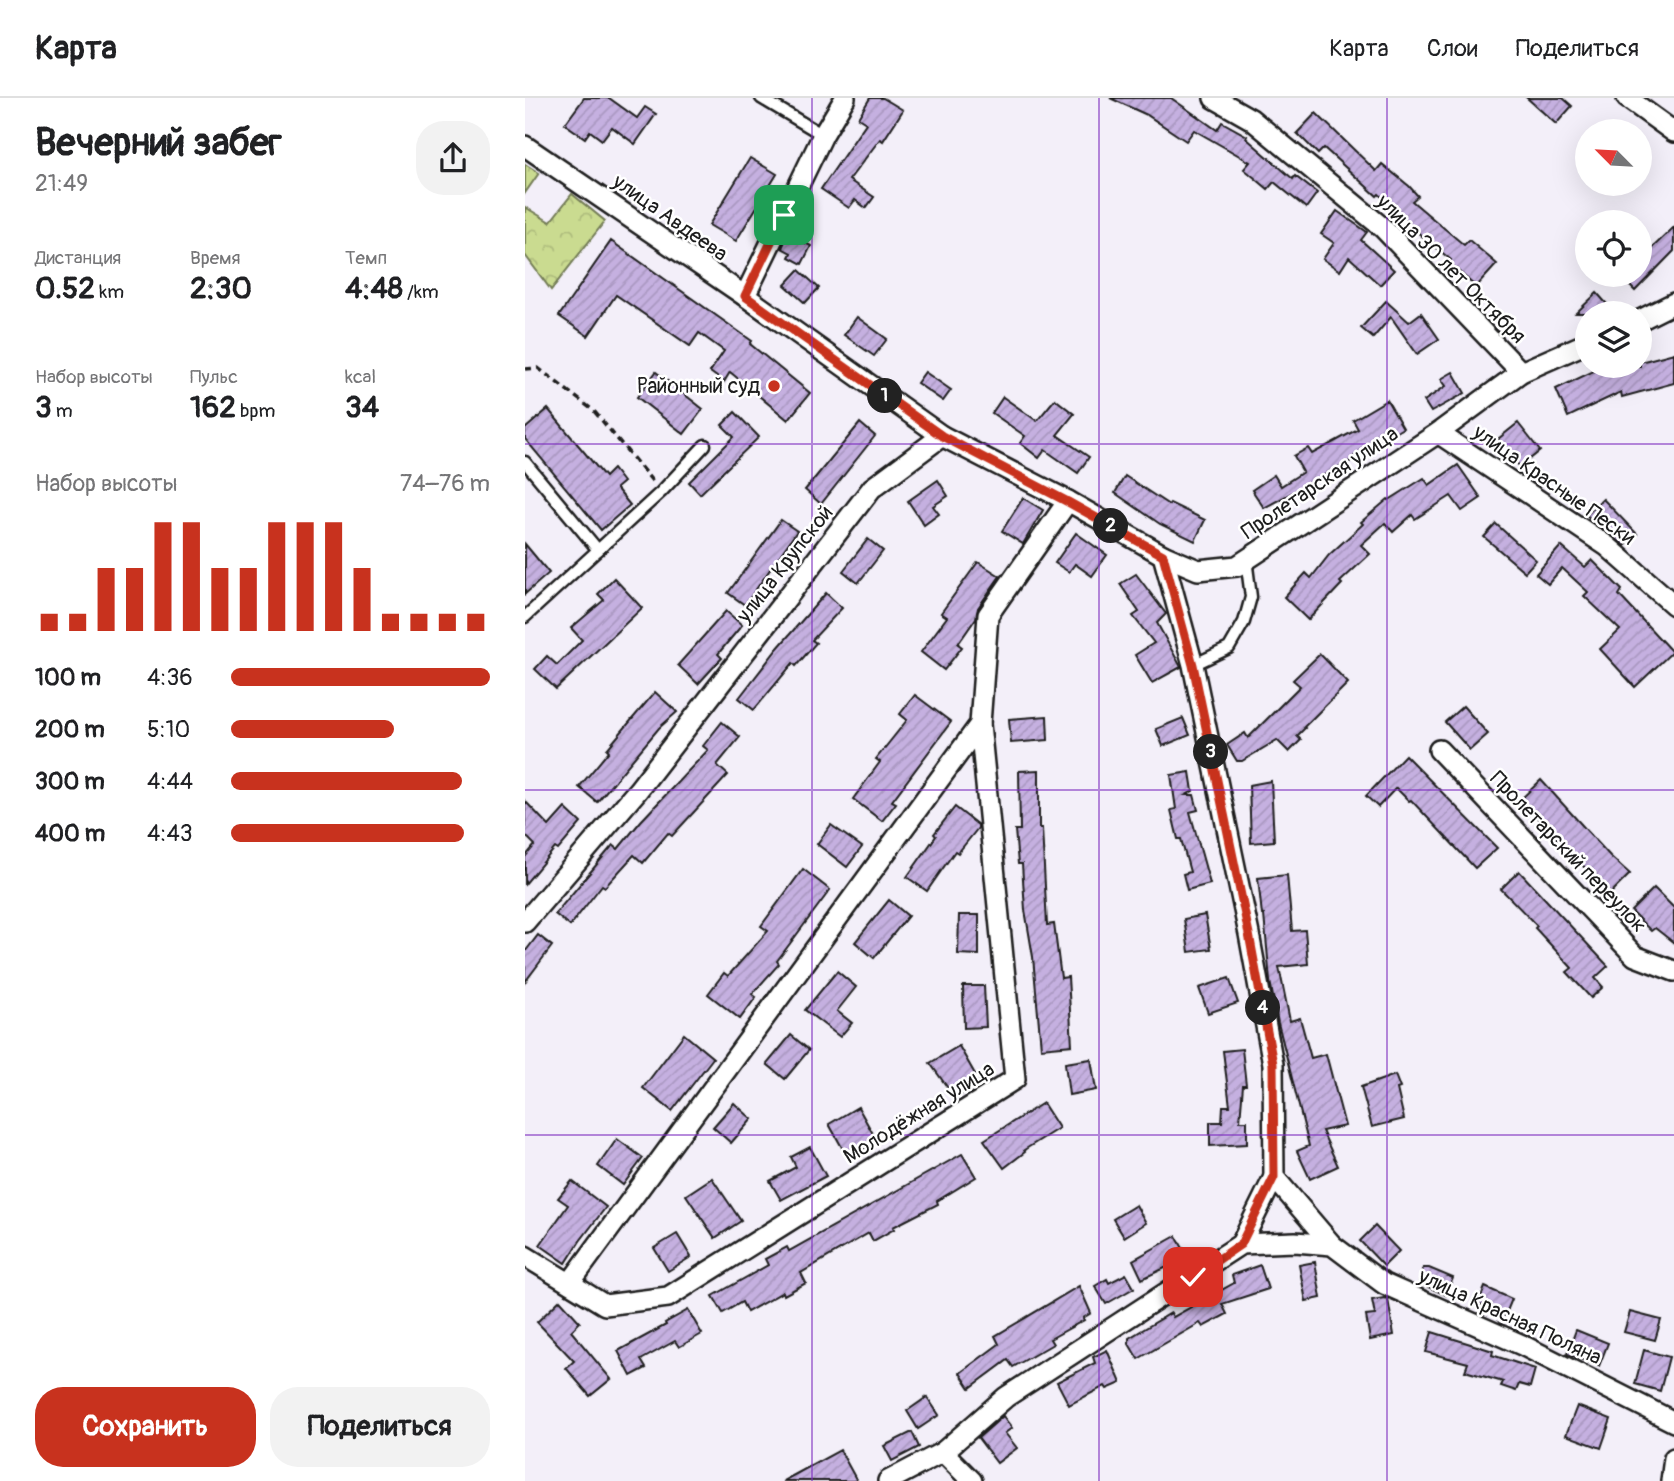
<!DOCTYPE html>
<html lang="ru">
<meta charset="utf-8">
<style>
body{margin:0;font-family:Pangolin,sans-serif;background:#f2f2f2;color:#202124;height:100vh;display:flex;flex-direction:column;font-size:26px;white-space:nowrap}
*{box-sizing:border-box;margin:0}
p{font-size:23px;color:#757577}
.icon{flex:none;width:38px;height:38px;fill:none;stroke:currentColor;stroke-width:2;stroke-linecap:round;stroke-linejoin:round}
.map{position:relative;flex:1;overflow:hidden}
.panel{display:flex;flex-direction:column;background:#fff;width:525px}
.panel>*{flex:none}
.needle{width:46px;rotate:294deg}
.controls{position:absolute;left:1050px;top:21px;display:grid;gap:14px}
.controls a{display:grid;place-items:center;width:77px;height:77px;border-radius:50%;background:#fff;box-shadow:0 7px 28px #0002;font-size:35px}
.pin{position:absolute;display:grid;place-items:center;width:60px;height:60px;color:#fff;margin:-30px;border-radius:14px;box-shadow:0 4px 10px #0006}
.km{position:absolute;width:35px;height:35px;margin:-18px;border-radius:50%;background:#222;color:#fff;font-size:19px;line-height:35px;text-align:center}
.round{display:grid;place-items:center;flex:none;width:74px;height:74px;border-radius:28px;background:#f2f2f2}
.head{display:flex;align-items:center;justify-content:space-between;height:119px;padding:0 35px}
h1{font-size:38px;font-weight:700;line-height:52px}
.figures{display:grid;grid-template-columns:repeat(3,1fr);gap:10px;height:119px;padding:7px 35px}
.figures div{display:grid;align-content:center}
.figures b{font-size:30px;font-weight:700}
.figures small{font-size:19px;font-weight:400}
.figures p{font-size:19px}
.chart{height:196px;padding:14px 35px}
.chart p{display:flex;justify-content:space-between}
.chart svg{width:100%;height:126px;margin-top:7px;stroke:#c8321e;stroke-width:6}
.primary-button{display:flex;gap:14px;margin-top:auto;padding:14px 35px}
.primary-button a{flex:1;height:80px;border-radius:28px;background:#c8321e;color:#fff;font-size:28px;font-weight:700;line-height:80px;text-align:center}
.primary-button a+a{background:#f2f2f2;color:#202124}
ul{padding:0 35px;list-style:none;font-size:23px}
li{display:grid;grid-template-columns:112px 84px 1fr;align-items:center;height:52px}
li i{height:18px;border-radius:9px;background:#c8321e}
header{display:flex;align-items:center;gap:42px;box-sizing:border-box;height:98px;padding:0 35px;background:#fff;border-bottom:2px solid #e0e0e0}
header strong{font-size:33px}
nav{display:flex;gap:38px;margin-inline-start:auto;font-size:24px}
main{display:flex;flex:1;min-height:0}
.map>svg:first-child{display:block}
.forest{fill:url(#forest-crowns);stroke:#737c56;stroke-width:2}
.building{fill:url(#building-hatch);stroke:#1c1c1c;stroke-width:2}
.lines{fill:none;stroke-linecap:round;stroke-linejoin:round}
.lane-casing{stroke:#1c1c1c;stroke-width:15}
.street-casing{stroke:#1c1c1c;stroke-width:24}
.path{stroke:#1c1c1c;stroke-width:3.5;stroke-dasharray:7 5;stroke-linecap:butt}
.lane{stroke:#fff;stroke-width:10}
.street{stroke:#fff;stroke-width:19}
.route-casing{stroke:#fff;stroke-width:14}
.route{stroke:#c8321e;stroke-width:9}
.grid{fill:none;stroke:#7b2cbf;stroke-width:2;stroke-opacity:0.55}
.poi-dot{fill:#c8321e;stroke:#fff;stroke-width:2.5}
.labels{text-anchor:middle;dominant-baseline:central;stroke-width:5;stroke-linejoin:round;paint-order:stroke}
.street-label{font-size:21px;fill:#1c1c1c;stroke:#fff}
.poi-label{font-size:21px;fill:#1c1c1c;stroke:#fff;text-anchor:end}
</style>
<header>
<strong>Карта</strong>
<nav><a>Карта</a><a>Слои</a><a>Поделиться</a></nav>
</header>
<main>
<section class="panel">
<div class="head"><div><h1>Вечерний забег</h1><p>21:49</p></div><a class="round"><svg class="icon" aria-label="share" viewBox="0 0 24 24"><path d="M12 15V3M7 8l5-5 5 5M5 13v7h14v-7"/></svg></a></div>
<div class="figures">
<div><p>Дистанция</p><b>0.52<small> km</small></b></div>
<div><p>Время</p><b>2:30</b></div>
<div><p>Темп</p><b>4:48<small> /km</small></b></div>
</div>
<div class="figures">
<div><p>Набор высоты</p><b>3<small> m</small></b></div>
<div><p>Пульс</p><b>162<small> bpm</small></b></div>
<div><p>kcal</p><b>34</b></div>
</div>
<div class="chart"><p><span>Набор высоты</span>74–76 m</p>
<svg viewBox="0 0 160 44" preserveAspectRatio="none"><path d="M5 44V38M15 44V38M25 44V22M35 44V22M45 44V6M55 44V6M65 44V22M75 44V22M85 44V6M95 44V6M105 44V6M115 44V22M125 44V38M135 44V38M145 44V38M155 44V38"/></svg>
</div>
<ul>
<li><b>100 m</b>4:36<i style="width:100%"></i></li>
<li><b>200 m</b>5:10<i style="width:63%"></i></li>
<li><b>300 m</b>4:44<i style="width:89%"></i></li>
<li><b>400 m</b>4:43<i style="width:90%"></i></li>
</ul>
<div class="primary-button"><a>Сохранить</a><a>Поделиться</a></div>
</section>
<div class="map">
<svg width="1149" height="1383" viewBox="0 0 1149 1383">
<defs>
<pattern id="forest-crowns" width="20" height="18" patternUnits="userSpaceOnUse" patternTransform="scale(1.75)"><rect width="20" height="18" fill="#cadb90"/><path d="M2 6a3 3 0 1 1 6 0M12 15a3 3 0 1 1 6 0" fill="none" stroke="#adbb7c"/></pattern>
<pattern id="building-hatch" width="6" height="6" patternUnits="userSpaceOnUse" patternTransform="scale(1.75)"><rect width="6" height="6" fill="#c5b0e0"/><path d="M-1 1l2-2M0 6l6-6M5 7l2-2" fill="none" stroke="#a997c0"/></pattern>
</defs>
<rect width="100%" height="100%" fill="#f3eff9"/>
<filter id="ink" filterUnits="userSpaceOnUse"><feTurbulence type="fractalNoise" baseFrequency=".0143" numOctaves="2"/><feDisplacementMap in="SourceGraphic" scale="14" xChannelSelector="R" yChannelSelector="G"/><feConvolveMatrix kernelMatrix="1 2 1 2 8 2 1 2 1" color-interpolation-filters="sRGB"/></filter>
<g filter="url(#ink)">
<g class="forest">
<polygon points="0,66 14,75 0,95"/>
<polygon points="47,96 80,123 26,192 0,157 0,109 25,124"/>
</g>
<g class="building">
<polygon points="59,0 84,0 112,20 120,9 131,16 110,46 87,29 77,42 65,33 60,40 40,26"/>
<polygon points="345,0 358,0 378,12 358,43 355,41 324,82 349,99 341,110 330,102 324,110 296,91 341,25 333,20"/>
<polygon points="585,0 646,0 692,32 697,24 722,38 721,40 768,81 770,78 792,95 781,110 749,84 743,91 719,71 725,64 669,32 661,43 622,17"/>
<polygon points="1002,0 1038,0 1047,8 1031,26"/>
<polygon points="791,15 851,73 857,66 884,88 893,98 887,103 939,147 944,142 972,166 951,189 924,165 926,162 891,133 854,96 852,98 799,50 793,56 772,35"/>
<polygon points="225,60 252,76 211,143 184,127"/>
<polygon points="812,113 842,134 836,142 869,172 855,187 824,159 815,173 798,161 809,145 796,136"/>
<polygon points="1149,129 1149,153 1110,193 1094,177 1115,177 1115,142 1125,152"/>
<polygon points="263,136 286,148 277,166 264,159 266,155 257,150"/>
<polygon points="86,143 227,243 225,246 285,295 263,322 205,274 199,284 185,274 199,253 174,235 165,248 91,197 63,238 34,218"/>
<polygon points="274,172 294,190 280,205 260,187"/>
<polygon points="1072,195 1090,215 1051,215"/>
<polygon points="861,203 884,224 896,215 914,241 892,256 866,219 848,240 836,230"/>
<polygon points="332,219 362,241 349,258 319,237"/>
<polygon points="1149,255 1149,285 1097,299 1096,294 1043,319 1031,291 1077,269 1079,274 1102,268 1115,268 1115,264"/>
<polygon points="131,274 178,311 159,336 112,299"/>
<polygon points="400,274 426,292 418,303 392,285"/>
<polygon points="928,274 940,295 906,314 899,303 921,288 916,281"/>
<polygon points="478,299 512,323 530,301 549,316 532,337 564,359 553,375 520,352 514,360 495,345 500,338 467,315"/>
<polygon points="862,302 878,330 827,360 828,362 739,410 727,392 749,377 756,388 778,374 769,358 783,350 787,356 833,331 828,322"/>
<polygon points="23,311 80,379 88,371 98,384 91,390 105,407 76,432 0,341 0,331"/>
<polygon points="210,314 234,339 175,396 164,384 209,339 197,327"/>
<polygon points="335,325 350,338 296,406 280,392"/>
<polygon points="993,325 1015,353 995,369 973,341"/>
<polygon points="933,367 956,400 937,413 926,398 890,421 887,417 868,434 860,425 836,447 845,456 815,484 817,486 783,522 759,499 781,475 786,480 804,457 838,426 836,424 863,401 864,402 899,380 904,387"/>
<polygon points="600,378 644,407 645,405 680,422 670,443 635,426 590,395"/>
<polygon points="413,382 423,398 408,408 414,416 399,427 383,403"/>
<polygon points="498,400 518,412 498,446 477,433"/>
<polygon points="1078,401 1112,436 1100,448 1061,417"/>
<polygon points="256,422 272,433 220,507 203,495"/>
<polygon points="971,426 1011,462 1000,474 959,439"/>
<polygon points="551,435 582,457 567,478 550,466 544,474 530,465"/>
<polygon points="343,441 358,453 333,485 318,473"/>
<polygon points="0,446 24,475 0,496"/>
<polygon points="1036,448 1060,469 1067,462 1097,492 1094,497 1147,554 1110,589 1075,551 1095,532 1059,498 1063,494 1037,470 1023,486 1011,476"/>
<polygon points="453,464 475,478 453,510 451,520 433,546 437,549 419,572 396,554 422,519 416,515"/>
<polygon points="611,476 641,516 632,525 656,569 627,585 610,557 629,545 608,518 614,514 595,486"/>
<polygon points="89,480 117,510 31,591 10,571 22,558 32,567 57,542 46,530 79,502 73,496"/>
<polygon points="301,495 317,510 287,542 291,545 271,568 268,565 229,612 214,600 252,551"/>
<polygon points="201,513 217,527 193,556 197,560 173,586 153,567"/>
<polygon points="795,556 823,585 779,629 780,630 772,638 776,642 764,654 752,642 717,663 712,663 702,647 720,635 723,640 775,588 768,582"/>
<polygon points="130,594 152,614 134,630 72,704 54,689 84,653 82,651"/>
<polygon points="390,597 426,624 367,703 371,705 357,723 328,701 355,664 351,661 382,622 375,616"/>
<polygon points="938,608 963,636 945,652 920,624"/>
<polygon points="522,618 523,642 486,645 484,621"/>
<polygon points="658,620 665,637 638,648 631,631"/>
<polygon points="197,624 215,639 192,667 203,677 147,738 143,735 118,765 109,757 80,789 77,787 45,828 30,816 88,747 93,751 116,723 183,652 178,648"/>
<polygon points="880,657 972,750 950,770 886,702 884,703 871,690 853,709 841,698"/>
<polygon points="514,672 514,730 517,730 522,827 529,826 536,880 543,879 547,947 516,950 508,859 500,812 497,766 493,766 490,732 495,732 494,673"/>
<polygon points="665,674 668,693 661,697 669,697 673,712 665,714 685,786 662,792 658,776 665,774 656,741 653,741 646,712 651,711 646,677"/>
<polygon points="1016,682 1085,758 1105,776 1085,796 995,702"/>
<polygon points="746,683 749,743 726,745 724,687"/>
<polygon points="0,703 24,728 40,710 56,725 33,752 30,750 0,786 0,759 10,747 0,737"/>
<polygon points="430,709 453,727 453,730 433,755 430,753 402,793 382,779 411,738 409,736"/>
<polygon points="306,727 337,749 322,769 292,746"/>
<polygon points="278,771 305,792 252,863 254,866 227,896 231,899 215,921 183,896 199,875 203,878 243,833 236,828"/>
<polygon points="994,773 1083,868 1070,880 1078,889 1066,900 1042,874 1047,870 1010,830 1012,828 976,791"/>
<polygon points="762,777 767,833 780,832 783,866 754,869 765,923 775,920 786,960 801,956 820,1028 797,1033 813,1068 785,1081 772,1053 784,1048 753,925 745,883 739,817 737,817 733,780"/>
<polygon points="1129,790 1149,810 1149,845 1130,830 1126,833 1106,813"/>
<polygon points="364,802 383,818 349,860 330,844"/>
<polygon points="434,817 454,817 454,857 433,856"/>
<polygon points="680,817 686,851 664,854 659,821"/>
<polygon points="13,837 27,848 0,884 0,854"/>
<polygon points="312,873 331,889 312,913 327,925 315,939 280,912"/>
<polygon points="704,880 713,905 683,915 674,890"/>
<polygon points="438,888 459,888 461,929 439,930"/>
<polygon points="159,936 188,960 147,1013 118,990"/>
<polygon points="266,937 284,952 260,981 242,966"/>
<polygon points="434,948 455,985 430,1000 405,965"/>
<polygon points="717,951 721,987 718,987 715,1023 722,1023 722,1046 685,1048 685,1024 697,1024 698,1008 705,1008 698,953"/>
<polygon points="566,961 571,992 544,997 540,965"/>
<polygon points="870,977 875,990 872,991 879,1021 847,1029 836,989"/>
<polygon points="209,1005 227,1021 206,1045 188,1029"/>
<polygon points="518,1005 534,1030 499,1052 500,1054 479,1070 459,1042"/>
<polygon points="333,1009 352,1043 323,1060 304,1026"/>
<polygon points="92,1041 118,1060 98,1087 73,1068"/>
<polygon points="285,1049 301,1078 256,1102 245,1083 271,1069 266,1059"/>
<polygon points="437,1056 451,1079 412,1103 413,1106 368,1129 369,1131 348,1143 344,1135 276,1175 281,1185 259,1197 258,1194 222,1214 217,1204 198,1215 188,1198 243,1167 240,1161 262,1149 264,1153"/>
<polygon points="187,1080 216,1123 190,1140 161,1097"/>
<polygon points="47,1083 81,1109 55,1143 41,1165 15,1147 43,1107 33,1100"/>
<polygon points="611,1107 621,1125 599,1139 588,1121"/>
<polygon points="850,1128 874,1153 859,1168 835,1143"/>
<polygon points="152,1136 166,1159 143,1173 129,1150"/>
<polygon points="651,1138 663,1159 617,1181 608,1162"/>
<polygon points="790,1164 796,1200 781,1203 774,1167"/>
<polygon points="735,1167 743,1191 697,1206 702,1216 678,1229 675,1225 613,1261 604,1246 604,1240 646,1215 648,1219 709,1185 707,1177"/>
<polygon points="898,1170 904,1170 928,1180 921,1197 894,1185"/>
<polygon points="601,1176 609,1190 581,1206 570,1188 582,1181 584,1185"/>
<polygon points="554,1188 566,1215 558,1220 559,1222 525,1241 528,1246 488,1269 483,1262 445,1290 435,1275 474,1246 470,1238"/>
<polygon points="960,1189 987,1201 980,1218 953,1206"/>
<polygon points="859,1200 863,1201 869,1237 845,1242 841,1218 850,1217 847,1202"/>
<polygon points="35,1202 55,1224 46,1233 86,1281 65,1298 41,1270 49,1263 12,1224"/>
<polygon points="163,1212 177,1236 154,1249 150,1243 116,1262 121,1270 106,1278 93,1253 141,1227 140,1225"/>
<polygon points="1105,1214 1136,1222 1130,1242 1099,1234"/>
<polygon points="1051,1232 1083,1245 1074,1268 1042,1256"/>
<polygon points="907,1234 968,1253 967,1257 1010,1271 1005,1289 994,1286 991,1293 976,1288 978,1284 940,1273 943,1265 901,1254"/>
<polygon points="582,1252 596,1285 582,1291 580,1288 544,1307 532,1284 570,1265 568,1259"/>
<polygon points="1119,1252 1144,1259 1135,1293 1110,1286"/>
<polygon points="402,1299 414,1317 393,1331 382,1313"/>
<polygon points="1052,1308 1086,1321 1076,1350 1041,1337"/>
<polygon points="478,1318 487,1330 480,1335 492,1350 472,1365 453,1340"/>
<polygon points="387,1334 394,1349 367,1363 359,1348"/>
<polygon points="315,1352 332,1383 258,1383"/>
</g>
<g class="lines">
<g class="lane-casing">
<g id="lane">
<polyline points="236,0 298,37"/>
<polyline points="0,364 73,452 0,519"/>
<polyline points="73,452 136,394 180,347"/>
<polyline points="668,567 704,550 719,524 726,499 721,461"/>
</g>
</g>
<g class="street-casing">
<g id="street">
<polyline points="689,0 726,21 858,130 996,274"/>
<polyline points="1102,0 1149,34"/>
<polyline points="0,48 220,198 417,338 543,403 638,457 673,472 712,468 913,335 996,274 1062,245"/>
<polyline points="220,198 298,37 320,0"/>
<polyline points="1115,222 1149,205"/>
<polyline points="913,335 1082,448 1149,507"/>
<polyline points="638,457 668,567 724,836 748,966 749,1079 807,1147"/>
<polyline points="914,652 1110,858 1149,873"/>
<polyline points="0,824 113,692 347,390 417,338"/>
<polyline points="716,1146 749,1079"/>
<polyline points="0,1158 80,1207 143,1199 490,981 455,626"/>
<polyline points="45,1185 455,626 463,517 543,403"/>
<polyline points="418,1354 447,1383"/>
<polyline points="363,1383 418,1354 481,1299 716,1146 770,1144 807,1147 859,1186 997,1247 1149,1324"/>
<polyline points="1146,1383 1149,1360"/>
</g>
</g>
<polyline class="path" points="0,271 13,270 69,313 128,384"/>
<use href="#lane" class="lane"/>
<use href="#street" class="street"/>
</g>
</g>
<g class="lines" filter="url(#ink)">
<g class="route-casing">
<polyline id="route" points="259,117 220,198 417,338 543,404 638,457 668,567 724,836 748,966 749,1079 716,1146 668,1179"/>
</g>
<use href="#route" class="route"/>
</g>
<path class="grid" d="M287,0V1383M574,0V1383M862,0V1383M0,346H1149M0,692H1149M0,1037H1149"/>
<circle class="poi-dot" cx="249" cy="288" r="7"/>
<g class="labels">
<g class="street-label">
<text transform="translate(145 120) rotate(35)">улица Авдеева</text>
<text transform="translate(926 171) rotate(45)">улица 30 лет Октября</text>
<text transform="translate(795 385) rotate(-34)">Пролетарская улица</text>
<text transform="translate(1029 387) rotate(35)">улица Красные Пески</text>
<text transform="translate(260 466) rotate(-52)">улица Крупской</text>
<text transform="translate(1043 754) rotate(46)">Пролетарский переулок</text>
<text transform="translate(394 1015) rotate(-32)">Молодёжная улица</text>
<text transform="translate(985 1219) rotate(25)">улица Красная Поляна</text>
</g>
<g class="poi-label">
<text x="235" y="288">Районный суд</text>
</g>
</g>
</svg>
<div class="controls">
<a><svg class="needle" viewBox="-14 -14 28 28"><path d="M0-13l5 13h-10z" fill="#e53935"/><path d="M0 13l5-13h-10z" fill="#757577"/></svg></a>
<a><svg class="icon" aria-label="locate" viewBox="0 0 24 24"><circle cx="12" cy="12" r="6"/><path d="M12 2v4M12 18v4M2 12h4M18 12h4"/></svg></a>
<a><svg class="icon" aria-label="layers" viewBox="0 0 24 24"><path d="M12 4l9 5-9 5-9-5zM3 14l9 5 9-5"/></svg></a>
</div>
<div class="pin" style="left:259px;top:117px;background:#1e9e55"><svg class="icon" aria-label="arrive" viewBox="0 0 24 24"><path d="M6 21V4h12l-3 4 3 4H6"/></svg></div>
<div class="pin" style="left:668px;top:1179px;background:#d93025"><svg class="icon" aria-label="check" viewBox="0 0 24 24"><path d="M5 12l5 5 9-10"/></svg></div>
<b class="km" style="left:360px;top:298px">1</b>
<b class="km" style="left:586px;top:428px">2</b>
<b class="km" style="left:686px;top:654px">3</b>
<b class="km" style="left:738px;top:910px">4</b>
</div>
</main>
